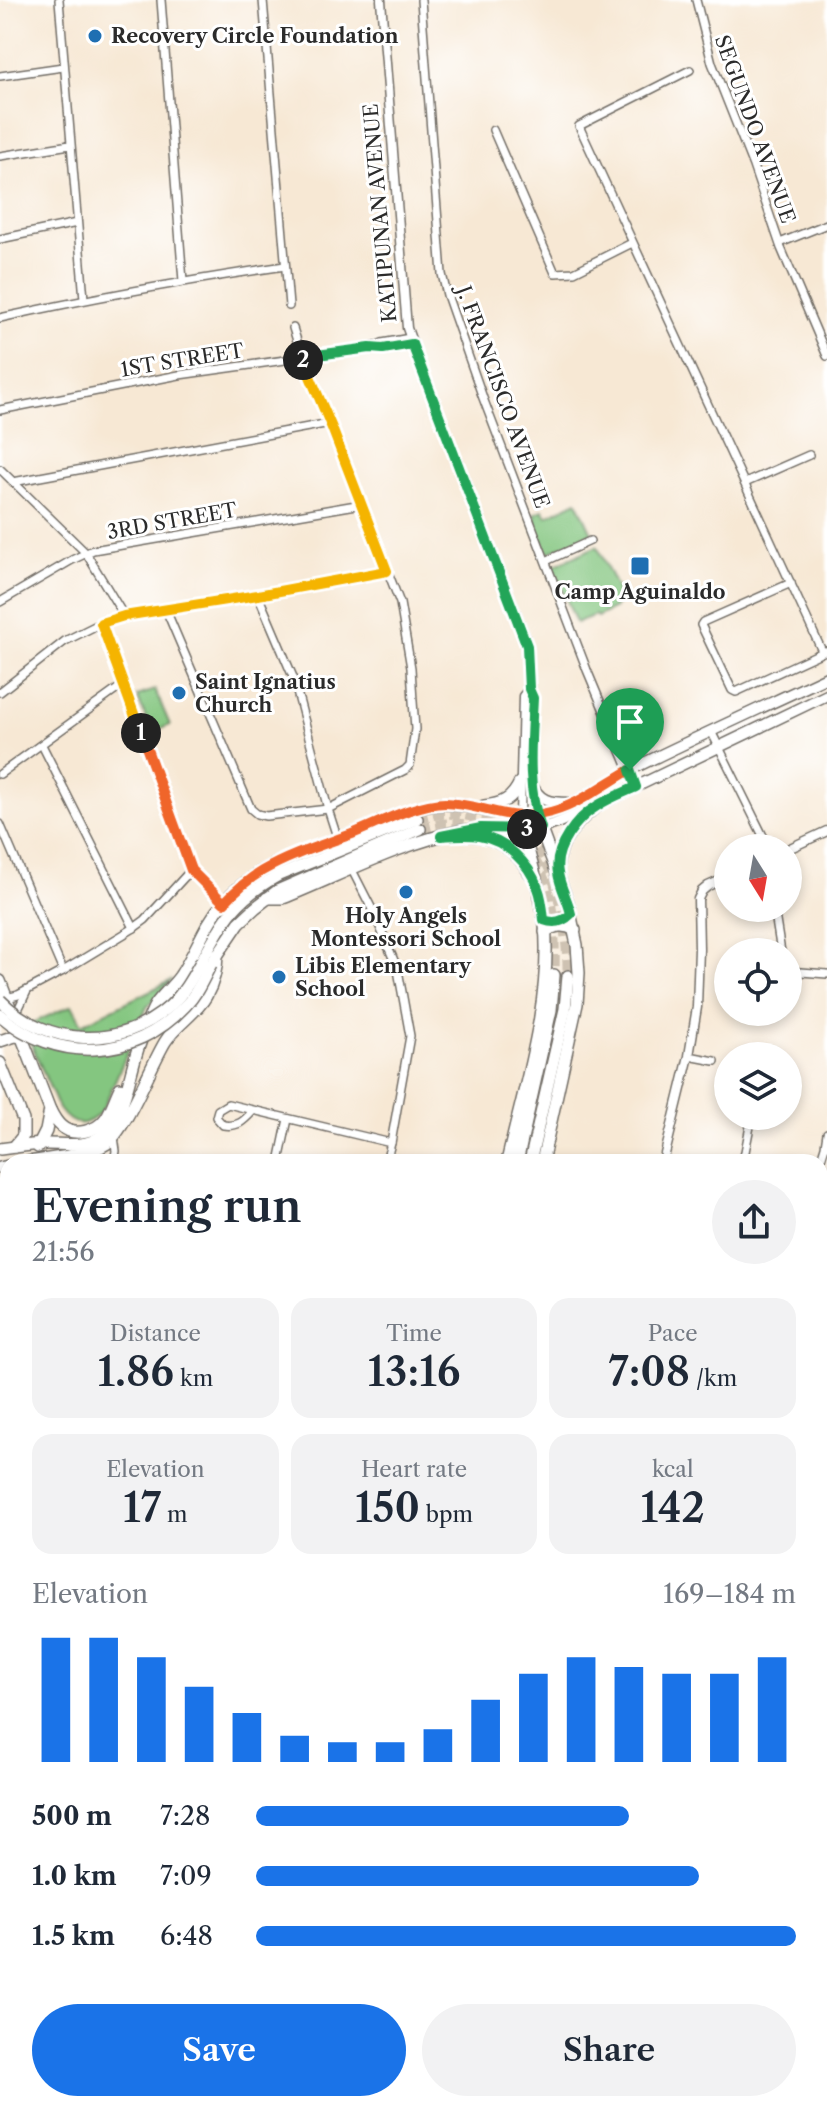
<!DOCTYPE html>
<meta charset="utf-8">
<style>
body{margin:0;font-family:"Libre Caslon Text",serif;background:#f2f2f3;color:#1f2937;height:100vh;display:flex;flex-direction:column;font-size:30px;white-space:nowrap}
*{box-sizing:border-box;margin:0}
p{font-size:26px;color:#747a83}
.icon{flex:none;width:44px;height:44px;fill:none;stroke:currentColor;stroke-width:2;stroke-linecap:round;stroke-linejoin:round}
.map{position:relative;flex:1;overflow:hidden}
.panel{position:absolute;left:0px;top:1154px;width:828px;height:958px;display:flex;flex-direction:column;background:#fff;border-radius:24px 24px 0 0;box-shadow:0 4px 12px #0003}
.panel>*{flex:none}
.needle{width:52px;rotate:169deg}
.tools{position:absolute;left:714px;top:834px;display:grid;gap:16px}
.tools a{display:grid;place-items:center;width:88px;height:88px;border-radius:50%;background:#fff;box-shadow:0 4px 12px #0003;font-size:40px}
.pin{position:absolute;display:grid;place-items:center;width:68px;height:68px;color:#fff;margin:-82px -34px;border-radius:50% 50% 50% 0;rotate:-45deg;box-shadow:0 0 8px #0007}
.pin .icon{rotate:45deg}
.km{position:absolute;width:40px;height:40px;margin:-20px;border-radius:50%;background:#222;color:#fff;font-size:22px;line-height:40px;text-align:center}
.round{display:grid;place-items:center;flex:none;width:84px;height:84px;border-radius:42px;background:#f2f2f3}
.headline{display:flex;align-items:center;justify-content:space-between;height:136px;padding:0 32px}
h1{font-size:44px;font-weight:600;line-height:60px}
.stats{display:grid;grid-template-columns:repeat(3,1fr);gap:12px;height:136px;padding:8px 32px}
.stats div{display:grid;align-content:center;border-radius:20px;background:#f2f2f3;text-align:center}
.stats b{font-size:40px;font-weight:600}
.stats small{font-size:22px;font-weight:400}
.stats p{font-size:22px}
.chart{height:224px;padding:16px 32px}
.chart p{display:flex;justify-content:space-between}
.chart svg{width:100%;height:144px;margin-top:8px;stroke:#1a73e8;stroke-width:6}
.cta{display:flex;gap:16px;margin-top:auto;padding:16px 32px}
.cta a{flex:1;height:92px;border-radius:48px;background:#1a73e8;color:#fff;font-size:32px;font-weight:600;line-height:92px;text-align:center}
.cta a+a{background:#f2f2f3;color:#1f2937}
ul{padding:0 32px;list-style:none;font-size:26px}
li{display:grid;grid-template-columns:128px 96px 1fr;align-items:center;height:60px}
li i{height:20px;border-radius:10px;background:#1a73e8}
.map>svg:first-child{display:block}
.green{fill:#84c680;stroke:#587856;stroke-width:2}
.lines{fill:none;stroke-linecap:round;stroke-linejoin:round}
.primary-tunnel{stroke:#cec2b2;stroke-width:11;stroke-dasharray:11 5.5;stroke-linecap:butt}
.minor-casing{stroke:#726d66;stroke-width:10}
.tertiary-casing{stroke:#726d66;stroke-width:11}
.secondary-casing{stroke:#726d66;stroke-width:13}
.primary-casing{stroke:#726d66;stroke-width:14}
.minor{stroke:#fff;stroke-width:7}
.tertiary{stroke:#fff;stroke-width:8}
.secondary{stroke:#fff;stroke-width:10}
.primary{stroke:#fff;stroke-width:11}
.primary-bridge-casing{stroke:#726d66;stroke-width:14;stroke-linecap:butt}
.primary-bridge{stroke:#fff;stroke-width:11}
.split-1-casing{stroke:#fff;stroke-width:16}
.split-2-casing{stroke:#fff;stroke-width:16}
.split-3-casing{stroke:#fff;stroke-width:16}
.split-4-casing{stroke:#fff;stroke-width:16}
.split-1{stroke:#f0652b;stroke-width:10}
.split-2{stroke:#f5b400;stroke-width:10}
.split-3{stroke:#22a559;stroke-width:10}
.split-4{stroke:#22a559;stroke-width:10}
.poi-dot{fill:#1f6fb2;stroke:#fff;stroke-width:3}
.labels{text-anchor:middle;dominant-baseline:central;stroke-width:6;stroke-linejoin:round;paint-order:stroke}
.poi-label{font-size:20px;font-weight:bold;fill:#2b2b2b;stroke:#fff;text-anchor:start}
.street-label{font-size:20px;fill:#2b2b2b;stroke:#fff}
</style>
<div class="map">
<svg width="827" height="2111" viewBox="0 0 827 2111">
<rect width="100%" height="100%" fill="#fff"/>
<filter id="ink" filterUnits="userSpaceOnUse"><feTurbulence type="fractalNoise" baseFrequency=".0125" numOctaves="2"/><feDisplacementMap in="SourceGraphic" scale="16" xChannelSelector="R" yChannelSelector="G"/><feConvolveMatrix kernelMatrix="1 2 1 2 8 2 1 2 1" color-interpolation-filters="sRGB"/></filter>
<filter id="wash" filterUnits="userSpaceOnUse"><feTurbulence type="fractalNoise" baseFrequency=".006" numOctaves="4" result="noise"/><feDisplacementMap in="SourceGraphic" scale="32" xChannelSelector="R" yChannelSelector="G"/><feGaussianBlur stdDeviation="1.8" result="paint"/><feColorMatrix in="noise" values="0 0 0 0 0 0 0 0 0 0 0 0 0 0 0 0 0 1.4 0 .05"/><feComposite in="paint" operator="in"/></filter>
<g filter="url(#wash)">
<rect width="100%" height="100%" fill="#f7e8d4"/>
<g class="green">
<polygon points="577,501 592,533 548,553 535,523 537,522 534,514 543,510 547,516"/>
<polygon points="597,546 619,593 616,599 618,604 615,606 615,608 597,617 595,615 576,623 553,566"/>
<polygon points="155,690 170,725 152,733 137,696"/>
<path d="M172,980L147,1007L102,1111C87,1127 73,1129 59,1109L24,1027L72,1005L82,1024Z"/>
</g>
</g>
<g filter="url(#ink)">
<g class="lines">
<g class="primary-tunnel">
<path d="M417,819C441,811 453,812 477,817C496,821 520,827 533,841C559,868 569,940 568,976"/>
<path d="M420,829C441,822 457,823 479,827"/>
<path d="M495,830C555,851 555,922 554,975"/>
</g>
<g class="minor-casing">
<g id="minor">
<polyline points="59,0 84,299"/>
<polyline points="161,0 183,281"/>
<polyline points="263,0 289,306"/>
<polyline points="421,0 442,274 447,295 483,398 587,670 636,787"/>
<polyline points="696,0 712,63 753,166 781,248 827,356"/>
<polyline points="690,70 579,126 822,651"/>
<polyline points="0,76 63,67"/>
<polyline points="493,130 555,273 574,272 632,243"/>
<polyline points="0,156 70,145"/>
<polyline points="0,239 77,223"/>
<polyline points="780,243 827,224"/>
<path d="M0,318C94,297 189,280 285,266"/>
<polyline points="372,348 383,349 412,344"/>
<polyline points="0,410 179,375 370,348 382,343 410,338"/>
<polyline points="0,469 86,553 124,616"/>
<polyline points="13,482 330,423"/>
<polyline points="745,483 809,455"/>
<polyline points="546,561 590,541"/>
<polyline points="791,583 703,622 701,625 732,690 736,692 825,651"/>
<polyline points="258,595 293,677 328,809 337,837"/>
<polyline points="0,602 72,560 93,550 362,504"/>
<polyline points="166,610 251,809 257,814 266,816 328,809 405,770 410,765 415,729 413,701 411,668 400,603 330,423 302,357 293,328"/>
<polyline points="101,623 188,865 191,870 224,903"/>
<polyline points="0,692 65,641 101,623 124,616 258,595 387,571"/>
<polyline points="711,731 769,848"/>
<polyline points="42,745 134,928"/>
<polyline points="0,774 123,685"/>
<polyline points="0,824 63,971"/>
<polyline points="352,870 374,913 398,970 410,1036 391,1143 386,1162"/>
<polyline points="774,908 781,952"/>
<polyline points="788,971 827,974"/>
<polyline points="7,998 18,995 63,971 134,928 145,920 191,870"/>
<polyline points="15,1016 27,991"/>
<polyline points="689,1056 715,1061"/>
<path d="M253,1111C243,1122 238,1127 223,1125L216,1117L218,1110L228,1104L391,1143"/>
<polyline points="96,1149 99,1162"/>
<polyline points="114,1162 116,1151 114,1137"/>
<polyline points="279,1162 288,1119"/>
<polyline points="743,1162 752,1116"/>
<polyline points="820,1162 825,1146 827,1133"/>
<polyline points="0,1317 8,1327"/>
<polyline points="0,1419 8,1418"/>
<polyline points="820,1478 825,1474 827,1467"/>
<polyline points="820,1558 827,1555"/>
<polyline points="820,1567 827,1582"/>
<polyline points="0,1588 8,1550"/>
<polyline points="820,1604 827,1600"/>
<polyline points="820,1655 827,1652"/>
<polyline points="820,1704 827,1719"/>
<polyline points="820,1743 827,1739"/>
<polyline points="0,1748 8,1727"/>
<polyline points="820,1839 827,1836"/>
<polyline points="0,1886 8,1894"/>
<polyline points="0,1982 8,1981"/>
<polyline points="820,2031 827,2028"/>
<path d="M99,2104C109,2110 117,2109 128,2104"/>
<polyline points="188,2104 193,2110"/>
<polyline points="523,2104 524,2111"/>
<polyline points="658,2111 671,2104"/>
</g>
</g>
<g class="tertiary-casing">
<g id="tertiary">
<path d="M381,0L407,328L420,365L525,637C529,656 525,682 533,698C531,732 526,784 536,816"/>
<polyline points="520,816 523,696 529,689"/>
<polyline points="788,849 827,831"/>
<polyline points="663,1162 689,1056 697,1007 699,949 698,899 702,891 708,886 728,877"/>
<polyline points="820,1296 827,1298"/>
<polyline points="681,2104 685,2111"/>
</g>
</g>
<g class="secondary-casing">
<g id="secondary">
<path d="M531,783C539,801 549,803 568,803"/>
<path d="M536,816C574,809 603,784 636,767C699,736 763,707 827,677"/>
<polyline points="541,828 557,823 598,805 827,695"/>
<polyline points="820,1942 827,1939"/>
<polyline points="470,2111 484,2104"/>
</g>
</g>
<g class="primary-casing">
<g id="primary">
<path d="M484,806C502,804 512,800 520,782"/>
<path d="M466,835C494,835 516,850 530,873"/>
<path d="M557,868C559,841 576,822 597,806"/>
<path d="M267,898H283C338,876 403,842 461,831C488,826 514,832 541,828"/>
<path d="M545,932C555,925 564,924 575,930"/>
<path d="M202,960C224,919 236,898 279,875L417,819"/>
<polyline points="214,960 239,923 255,908 277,891 420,829"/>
<polyline points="0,981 50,1110 46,1131 38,1147"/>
<polyline points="0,1041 15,1036 23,1037"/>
<polyline points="0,1063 23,1120 23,1136 14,1147"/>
<path d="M50,1110C53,1116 56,1122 61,1126C74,1138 97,1131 106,1118C112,1109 115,1098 120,1088"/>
<path d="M0,1149C14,1147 28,1145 42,1144C61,1143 84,1149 101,1136C126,1118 129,1070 140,1043C145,1030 149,1015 156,1004C163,994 173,986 180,976C196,952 204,925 223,903C257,864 308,851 355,833C377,824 400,813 423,807C462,796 496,820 536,816L568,903L577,945L579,973L577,1004L542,1162"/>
<path d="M28,1162C49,1158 88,1156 106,1144C126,1130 150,1067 165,1042C176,1024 196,1014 206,996C214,982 217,970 217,954"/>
<path d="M507,1162C524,1088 552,1000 545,925C541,888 527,852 520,816"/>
<polyline points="517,1162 551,1010 554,975"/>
<polyline points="530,1162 565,1009 568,976"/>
<polyline points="0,1168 8,1166"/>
<polyline points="293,2111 294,2104"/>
<polyline points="312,2111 314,2104"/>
</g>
</g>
<use href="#minor" class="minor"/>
<use href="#tertiary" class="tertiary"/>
<use href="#secondary" class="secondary"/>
<use href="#primary" class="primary"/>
<g class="primary-bridge-casing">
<g id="primary-bridge">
<path d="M0,1000C46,1047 120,1051 170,1006C184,993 193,976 202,960"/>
<path d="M0,1015C56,1063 134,1061 185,1006C197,994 203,979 211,964"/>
</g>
</g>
<use href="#primary-bridge" class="primary-bridge"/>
</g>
</g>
<g class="lines" filter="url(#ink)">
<g class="split-1-casing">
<path id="split-1" d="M141,733L191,870L224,903C235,891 247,880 262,871C289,855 322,845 352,834C379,823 417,803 445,803C478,803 507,822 542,814C575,808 602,786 630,770"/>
</g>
<g class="split-2-casing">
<polyline id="split-2" points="141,733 101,623 124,616 258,595 387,571 332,428 303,360"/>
</g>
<g class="split-3-casing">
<path id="split-3" d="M303,360L302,357L370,348L383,349L412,344L527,646L529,689L533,698C531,741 526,787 541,828L527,829"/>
</g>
<g class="split-4-casing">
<path id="split-4" d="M527,829L481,828L441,836C454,835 467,834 479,836C506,840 529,863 538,888C542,898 543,910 544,920C554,924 563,922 571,914C568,900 560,887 558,873C553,848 577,818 597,806C609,798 623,793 636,787L630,770"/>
</g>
<use href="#split-1" class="split-1"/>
<use href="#split-2" class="split-2"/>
<use href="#split-3" class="split-3"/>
<use href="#split-4" class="split-4"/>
</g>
<g class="poi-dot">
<circle cx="95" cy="36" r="8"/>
<rect x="630" y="556" width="20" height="20" rx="4"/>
<circle cx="179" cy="693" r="8"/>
<circle cx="406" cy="892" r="8"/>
<circle cx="279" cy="977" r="8"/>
</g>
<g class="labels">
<g class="poi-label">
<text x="111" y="36">Recovery Circle Foundation</text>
<text x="640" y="592" text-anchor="middle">Camp Aguinaldo</text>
<text x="195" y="682">Saint Ignatius<tspan x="195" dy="23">Church</tspan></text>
<text x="406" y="916" text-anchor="middle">Holy Angels<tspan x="406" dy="23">Montessori School</tspan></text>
<text x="295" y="966">Libis Elementary<tspan x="295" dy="23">School</tspan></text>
</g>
<g class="street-label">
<text transform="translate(755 129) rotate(70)">SEGUNDO AVENUE</text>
<text transform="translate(380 213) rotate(-95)">KATIPUNAN AVENUE</text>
<text transform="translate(182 360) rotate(-9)">1ST STREET</text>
<text transform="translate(503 397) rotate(70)">J. FRANCISCO AVENUE</text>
<text transform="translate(172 521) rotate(-10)">3RD STREET</text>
</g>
</g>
</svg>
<div class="tools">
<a><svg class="needle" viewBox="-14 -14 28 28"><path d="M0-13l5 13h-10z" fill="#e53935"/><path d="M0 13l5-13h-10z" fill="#747a83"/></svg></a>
<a><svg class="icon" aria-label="locate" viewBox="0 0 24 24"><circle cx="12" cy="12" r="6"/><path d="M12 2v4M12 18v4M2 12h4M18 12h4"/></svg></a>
<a><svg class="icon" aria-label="layers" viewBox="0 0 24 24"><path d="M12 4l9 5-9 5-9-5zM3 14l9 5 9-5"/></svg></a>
</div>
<div class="pin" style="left:630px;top:770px;background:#1e9e55"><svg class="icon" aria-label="arrive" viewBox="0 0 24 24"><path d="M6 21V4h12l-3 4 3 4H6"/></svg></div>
<b class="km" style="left:141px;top:733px">1</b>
<b class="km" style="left:303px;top:360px">2</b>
<b class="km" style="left:527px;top:829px">3</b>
<section class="panel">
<div class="headline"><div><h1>Evening run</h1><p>21:56</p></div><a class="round"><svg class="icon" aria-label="share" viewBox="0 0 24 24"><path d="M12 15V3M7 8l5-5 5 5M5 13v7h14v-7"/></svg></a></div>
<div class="stats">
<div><p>Distance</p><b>1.86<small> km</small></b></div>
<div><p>Time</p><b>13:16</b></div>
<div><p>Pace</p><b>7:08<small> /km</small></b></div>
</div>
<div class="stats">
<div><p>Elevation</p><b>17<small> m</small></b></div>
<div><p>Heart rate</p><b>150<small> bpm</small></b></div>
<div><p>kcal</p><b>142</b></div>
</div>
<div class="chart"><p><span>Elevation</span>169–184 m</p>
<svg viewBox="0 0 160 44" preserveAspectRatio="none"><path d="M5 44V6M15 44V6M25 44V12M35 44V21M45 44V29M55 44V36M65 44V38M75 44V38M85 44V34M95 44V25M105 44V17M115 44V12M125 44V15M135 44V17M145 44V17M155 44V12"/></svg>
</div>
<ul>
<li><b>500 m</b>7:28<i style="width:69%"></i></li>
<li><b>1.0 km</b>7:09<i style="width:82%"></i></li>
<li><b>1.5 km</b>6:48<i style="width:100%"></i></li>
</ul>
<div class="cta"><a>Save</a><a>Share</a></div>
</section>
</div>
